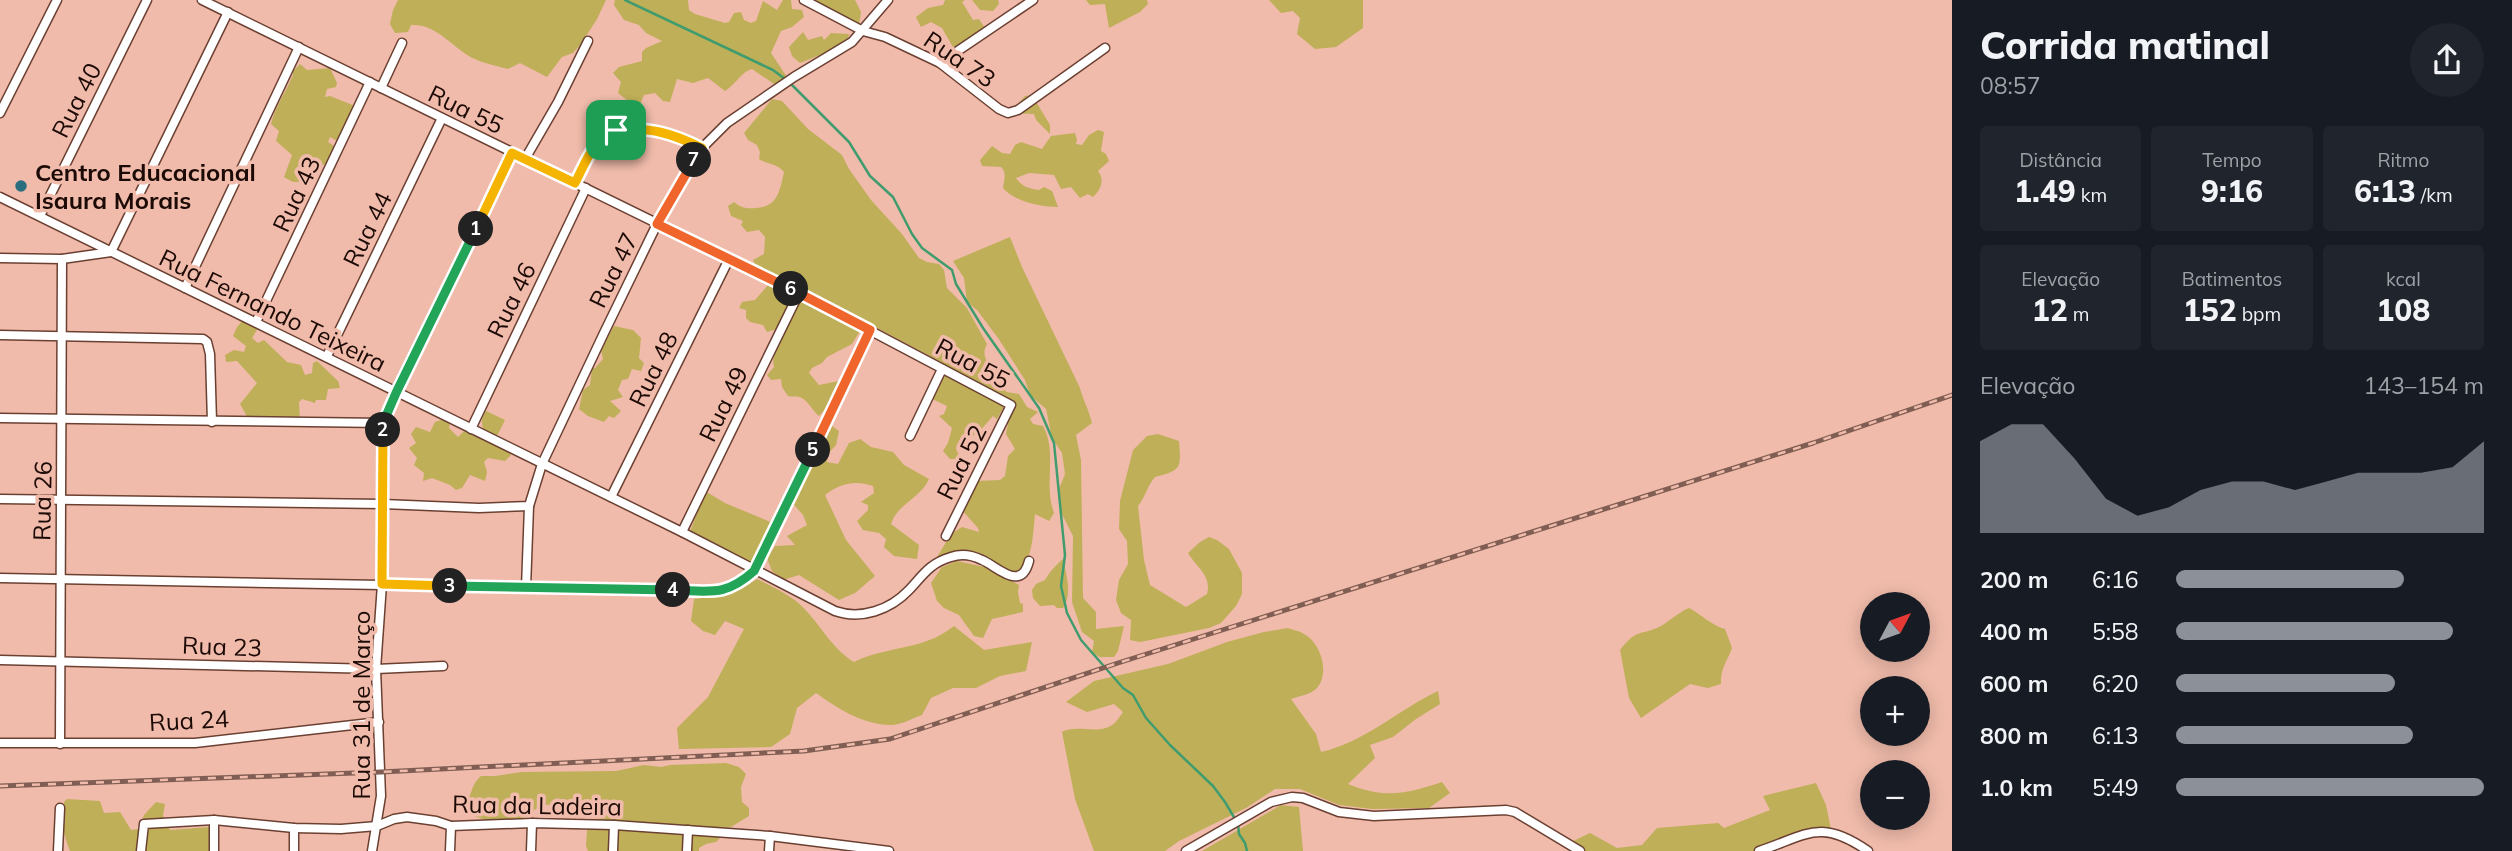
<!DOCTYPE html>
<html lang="pt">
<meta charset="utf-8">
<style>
body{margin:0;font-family:Mulish,sans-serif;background:#20242c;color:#f1f3f6;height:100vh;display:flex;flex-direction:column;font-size:26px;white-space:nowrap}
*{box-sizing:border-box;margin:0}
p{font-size:23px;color:#9ea1a6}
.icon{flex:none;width:38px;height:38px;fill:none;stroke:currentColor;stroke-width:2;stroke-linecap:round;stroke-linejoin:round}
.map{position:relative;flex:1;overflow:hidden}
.sheet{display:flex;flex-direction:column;background:#171b24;width:560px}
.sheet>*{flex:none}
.needle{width:46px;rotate:49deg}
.controls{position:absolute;left:1860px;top:592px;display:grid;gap:14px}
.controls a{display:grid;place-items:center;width:70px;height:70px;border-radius:50%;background:#171b24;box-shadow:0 4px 18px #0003;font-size:35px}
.pin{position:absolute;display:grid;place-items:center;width:60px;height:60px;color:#fff;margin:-30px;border-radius:14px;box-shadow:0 4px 10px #0006}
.km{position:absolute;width:35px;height:35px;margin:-18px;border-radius:50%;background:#222;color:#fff;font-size:19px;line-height:35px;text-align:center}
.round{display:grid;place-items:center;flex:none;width:74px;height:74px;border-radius:37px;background:#20242c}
.head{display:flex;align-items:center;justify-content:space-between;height:119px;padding:0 28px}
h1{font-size:38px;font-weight:800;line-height:52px}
.figures{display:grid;grid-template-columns:repeat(3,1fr);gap:10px;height:119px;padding:7px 28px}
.figures div{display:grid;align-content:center;border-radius:7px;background:#20242c;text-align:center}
.figures b{font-size:30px;font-weight:800}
.figures small{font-size:19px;font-weight:400}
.figures p{font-size:19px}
.chart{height:196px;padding:14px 28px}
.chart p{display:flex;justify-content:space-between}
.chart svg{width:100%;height:126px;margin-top:7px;fill:#8c9099;opacity:.7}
ul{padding:0 28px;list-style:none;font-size:23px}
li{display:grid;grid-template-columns:112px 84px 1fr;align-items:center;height:52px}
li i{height:18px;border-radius:9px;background:#8c9099}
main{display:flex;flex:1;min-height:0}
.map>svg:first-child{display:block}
.green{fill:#bfaf58}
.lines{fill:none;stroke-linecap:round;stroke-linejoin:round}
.stream{stroke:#409c6e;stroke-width:2.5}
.minor-casing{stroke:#6b4032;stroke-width:11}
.minor{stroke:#fff;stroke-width:8}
.rail-casing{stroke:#815e54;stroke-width:5}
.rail{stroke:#f0bbaa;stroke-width:2.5;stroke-dasharray:8;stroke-linecap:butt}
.split-1-casing{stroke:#fff;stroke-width:14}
.split-2-casing{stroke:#fff;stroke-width:14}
.split-3-casing{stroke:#fff;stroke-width:14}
.split-4-casing{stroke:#fff;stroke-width:14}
.split-5-casing{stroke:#fff;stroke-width:14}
.split-6-casing{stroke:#fff;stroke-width:14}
.split-7-casing{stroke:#fff;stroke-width:14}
.split-8-casing{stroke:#fff;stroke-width:14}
.split-1{stroke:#f5b400;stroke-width:9}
.split-2{stroke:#22a559;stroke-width:9}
.split-3{stroke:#f5b400;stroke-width:9}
.split-4{stroke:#22a559;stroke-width:9}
.split-5{stroke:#22a559;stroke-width:9}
.split-6{stroke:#f0652b;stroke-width:9}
.split-7{stroke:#f0652b;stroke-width:9}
.split-8{stroke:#f5b400;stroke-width:9}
.poi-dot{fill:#2b6e80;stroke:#f0bbaa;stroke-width:2.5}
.labels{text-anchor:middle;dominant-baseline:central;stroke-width:7;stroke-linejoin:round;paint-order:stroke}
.street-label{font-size:24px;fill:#1b0a05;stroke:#f0bbaa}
.poi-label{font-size:24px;font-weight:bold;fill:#1b0a05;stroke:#f0bbaa;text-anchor:start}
</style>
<main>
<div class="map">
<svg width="1952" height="851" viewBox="0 0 1952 851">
<rect width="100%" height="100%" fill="#f0bbaa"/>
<g class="green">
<path d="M398,0H606L597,19L581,44L573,53L562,57L547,77L520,63L508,69C498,66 485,64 475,59C453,49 437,23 411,25L408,32L395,33L390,24L393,10Z"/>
<path d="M615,0H688L689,10L695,14L725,23L729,22L734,13L741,12L744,20L751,23L756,21L763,1L777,10L783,0H791L792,9L802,10L804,17L792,27L781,31L771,53L787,77L777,86L752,69C741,72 735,85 725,91L708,78L693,83L677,79L670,102L663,101L655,93L644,95L638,109L618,93L621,82L613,73L619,67L642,61V52L646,48L662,41L646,33L639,25L624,20L614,5Z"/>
<polygon points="810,0 855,0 861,12 859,25"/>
<polygon points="945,0 965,0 962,2 973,20 979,19 985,28 954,49 942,28 931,22 921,27 916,17 928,8 943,5"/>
<polygon points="972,0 998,0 999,4 993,11 980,10"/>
<polygon points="1086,0 1147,0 1148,4 1140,12 1109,28 1105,4 1090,5"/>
<polygon points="1269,0 1363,0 1363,28 1336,47 1315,49 1297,34 1300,18 1293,11 1281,13"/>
<polygon points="803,32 808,40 822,36 824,40 831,33 849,34 848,40 830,51 800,63 792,56 789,47"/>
<path d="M300,64L307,70L330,68L337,83L336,87L327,89L325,97L330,96L355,106L342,137L337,141L330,137L328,142L334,146V151L330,163L323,165L308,159L299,182H293L284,177L292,155L276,141L279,131L271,124C275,107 286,92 293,75V71Z"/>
<polygon points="1032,95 1050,125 1050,134 1036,120 1034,114 1013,113 1012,106 1016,106 1025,96"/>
<path d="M772,99L782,101L808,129L842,155L849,169L871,200L902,234L919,258L927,262L939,264L944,270L947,288L967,308L987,344C978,361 995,367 1002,380C1004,384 1005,388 1006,392L1019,394L1027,407L1038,412L1030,419L1033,424L1043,426C1058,454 1043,483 1054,513L1049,521L1035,514C1033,534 1032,591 998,567C990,561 986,554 976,552C965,550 948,556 937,557L951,534L962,527L979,532L978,528L960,508L976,481L1000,480L1005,476L1008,456L1015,449L1006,434L1010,413L1014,406L1013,401H1007L997,419L993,416L978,433L958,444L956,449L959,455L955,459H950L943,451L948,443L952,428L939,416L944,414L947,406L932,399L945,368L943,363L794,284C784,283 767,272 756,267L753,260L764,254L765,237L759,230L747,232L741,225L743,221L731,216L728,206L734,202C741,208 747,209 756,208C778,207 780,190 784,172C777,163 768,165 759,159L760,152L757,145L748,140L744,133Z"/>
<path d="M1098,130L1104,132L1101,151L1106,154L1109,161L1098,171C1105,180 1101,189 1093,197L1088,194L1080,198L1071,187L1061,189L1054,175L1029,173L1016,178C1021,186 1029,189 1039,190L1044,187L1052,191L1058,207C1041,207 1015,202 1003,188C1004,181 1007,172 1001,167L982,166L980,160L992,146L1002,153L1010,154L1015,145L1021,142L1042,149L1051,136L1075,133L1077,140L1076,144L1082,145L1089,135Z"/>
<path d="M1010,237L1022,267L1080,388C1083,400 1089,410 1092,423L1076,435L1081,460L1083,598L1096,612V629L1124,626L1118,651L1114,657H1100L1092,653L1094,641L1082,632L1072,602L1073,536L1061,512L1059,489L1065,474L1062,453L1052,438L1046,409L1030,395L1025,380L998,338L977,310L967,302L964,278L953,261Z"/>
<path d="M770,283L860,331L852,344L827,357L822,363L812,368L809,373L819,385L839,381C838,393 827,408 819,416C812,411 807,398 799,397C795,396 792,397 788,396L782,387L781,379L771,380L767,375L774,367L773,361L780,328L767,332L763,325L750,322L746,318V310L739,308L742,302L755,300Z"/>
<path d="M243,320L258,328L252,338L258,343L264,340L287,362L301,365L305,375L312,373L313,363L317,361L338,381L340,388L328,389L326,400H316L315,403L302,399L299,402L300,421C277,432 272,425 249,420L240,404L257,383L237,361L226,362L225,355L234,350L244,352L246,346L233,336L237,327Z"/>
<polygon points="614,326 633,330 641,338 639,358 644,363 641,371 632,369 628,379 622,380 618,390 623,397 610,401 621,411 614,418 609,416 604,422 588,416 579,409 583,390 590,385 592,368 595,368 603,359 601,350"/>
<path d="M486,411L505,420L497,436L511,455L505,461L488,458L484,462L487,472L485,481L470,475L462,488L456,490L450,485L432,478L423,481L424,473L414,465L417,458L409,448L416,443L411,434L416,427L430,432L435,422L444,419L450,422L449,428L458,437L465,430L480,435L484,431C481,423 481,418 486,411Z"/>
<path d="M832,426L839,431L836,445L828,454L827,462L838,464L849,443L860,439L871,447L893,452L904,465L929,479C921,498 897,504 891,524L919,545L917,559L894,556L884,547L886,539L879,533L863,530L857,521L868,510V505L861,502L874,493L873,486C856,480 840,483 825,495L846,540L875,576L855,593L839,600L799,575L783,580L772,571L767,558L775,546L795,545L787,536L807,525L803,515L789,499L808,475Z"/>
<path d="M1158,434L1179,441C1181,468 1182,470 1155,477C1147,486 1146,496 1138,506L1144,560L1150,585L1186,607L1207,594C1212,576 1197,568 1188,553L1200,542L1209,537L1217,540L1229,549L1242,573V594L1236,606L1221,623L1209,628L1140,642L1130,640L1131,620L1121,613L1116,600L1119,580L1128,564L1127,541L1119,529L1120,501L1133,450L1147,436Z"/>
<polygon points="705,491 725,503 773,523 755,562 750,563 690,532"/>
<path d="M1063,559C1066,574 1073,594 1063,608H1057L1054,605L1040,606L1033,598L1032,590L1036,584L1045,580C1050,571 1056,565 1063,559Z"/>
<polygon points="957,561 989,568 1019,585 1018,592 1020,603 1023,604 1023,612 992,619 983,638 974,636 959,615 944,608 937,601 931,583 942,567"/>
<path d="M757,579C771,586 784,592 796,601C818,619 830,648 854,662C889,645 923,651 954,626L984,650L1032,642L1026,671L1000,676L976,688H953L931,698L922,715C913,718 901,725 891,725C863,725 837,708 816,693L797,708L790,734L771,747L679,749L677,728L708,697L744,629L725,621L715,635L703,631L691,621L694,599C718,596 737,593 757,579Z"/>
<path d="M1689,608C1701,614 1712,626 1725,629L1732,648C1727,662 1720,669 1721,684L1708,688L1690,684L1641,718L1629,698L1620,650C1638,628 1636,637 1659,627C1669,622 1677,613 1689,608Z"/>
<path d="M1288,628C1293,630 1300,631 1304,634C1321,643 1330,673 1317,688C1311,695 1298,696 1291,699L1316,734L1321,752C1365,742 1398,710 1438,691L1440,704L1416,719L1393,737L1370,745L1375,758L1348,784C1384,799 1406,794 1442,782L1450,793L1429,808L1372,809L1339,805L1300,789H1275L1246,808L1179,841L1165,851H1094L1075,799L1062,732C1076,724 1098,735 1112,725C1116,723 1120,716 1123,712L1114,704L1087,712L1066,702L1094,681L1168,664L1227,642L1264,632Z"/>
<path d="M726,763L739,767L746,774L741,787L742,802L749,808V816L731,827L712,829L617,823L590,817L578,808L571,810L565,804L544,805L534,810L531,819C515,818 456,830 470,795C473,787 474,782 481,776H495L522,772L616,771L644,765L661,767L670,765Z"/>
<polygon points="1816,783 1826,805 1832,834 1794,837 1754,851 1580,851 1567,844 1590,833 1617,848 1642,845 1657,828 1718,823 1724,828 1770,810 1763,796"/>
<path d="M67,799L100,801L104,813L120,812L131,830L139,829L144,815L156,802L165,804L163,816L170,830L209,827L210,851H70C63,834 61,821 64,802Z"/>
<polygon points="1281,805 1299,807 1303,851 1202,851"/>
<polygon points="596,827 659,831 693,836 713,834 721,837 716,842 706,844 699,848 699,851 588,851 586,846 587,830"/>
</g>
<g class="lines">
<g class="stream">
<polyline points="625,0 773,70 785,79"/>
<polyline points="790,83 849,142 870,176 893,197 912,234 922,248 952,270 956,284 983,328 1039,408 1054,443 1065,555 1061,586 1067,613 1081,640 1123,688 1133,695 1146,718 1170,745 1213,786 1225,802 1238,824 1239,834 1245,843 1247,851"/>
</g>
<g class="minor-casing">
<g id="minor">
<polyline points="202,0 799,293 1011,405 946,536"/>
<polyline points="804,0 863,31 885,37 940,63 999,109 1008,113 1018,110 1105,48"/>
<polyline points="940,63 1033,0"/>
<polyline points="381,88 402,43"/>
<polyline points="0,113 57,0"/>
<polyline points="525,159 558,102 588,41"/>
<path d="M575,183C581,170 587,155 595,144C619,112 673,135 702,148"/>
<path d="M0,197L682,532L835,611C861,620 890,610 909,590C923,575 930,563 951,557C962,553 972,555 982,560C997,566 1021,593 1029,561"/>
<polyline points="40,216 147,0"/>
<polyline points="0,258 62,259 111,252 228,12"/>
<polyline points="185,288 299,47"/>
<polyline points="256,322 370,82"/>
<polyline points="0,335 203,339 207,342 210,354 212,422"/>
<polyline points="327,356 442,118"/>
<polyline points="0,418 383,423"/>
<polyline points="471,429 586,188"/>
<polyline points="910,436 942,369"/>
<polyline points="611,497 729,259"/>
<polyline points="0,499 383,504 479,508 529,506 542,464 604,333 657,224 702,148 727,123 794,77 852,42 888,0"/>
<polyline points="682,532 799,293"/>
<path d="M0,578L712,591C731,589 740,584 754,571L870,330"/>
<polyline points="526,588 529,506"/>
<polyline points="0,660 376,669 443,666"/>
<polyline points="0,743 195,743 379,722"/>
<polyline points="60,744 62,259"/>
<polyline points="214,820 214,851"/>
<polyline points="58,851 60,808"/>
<polyline points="141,851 144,824 214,820 294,828 341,829 377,826 394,819 407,817 436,821 451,826 532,823 614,825 770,836 889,851"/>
<polyline points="294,851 294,828"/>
<polyline points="372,851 381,796 376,669 382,584 383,423 395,392 512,153"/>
<polyline points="450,851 451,826"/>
<polyline points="531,851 532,823"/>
<polyline points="613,851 614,825"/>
<polyline points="687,851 688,830"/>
<polyline points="769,851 770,836"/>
<polyline points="1186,851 1271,802 1292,797 1303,798 1339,812 1374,816 1506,810 1515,812 1580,851"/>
<path d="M1759,851C1806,836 1819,817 1868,851"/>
</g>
</g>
<use href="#minor" class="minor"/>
<g class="rail-casing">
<polyline id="rail" points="0,786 381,772 804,751 890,739 1118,663 1813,443 1952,395"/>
</g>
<use href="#rail" class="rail"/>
</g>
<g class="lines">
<g class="split-1-casing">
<path id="split-1" d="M476,229L512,153L575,183C586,162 593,139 616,130"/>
</g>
<g class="split-2-casing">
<polyline id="split-2" points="383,430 383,423 396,393 476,229"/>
</g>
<g class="split-3-casing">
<polyline id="split-3" points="383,430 382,584 450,586"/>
</g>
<g class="split-4-casing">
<polyline id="split-4" points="450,586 673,590"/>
</g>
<g class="split-5-casing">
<path id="split-5" d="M673,590C710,591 725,597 754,571L813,450"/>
</g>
<g class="split-6-casing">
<polyline id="split-6" points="791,289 870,330 813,450"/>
</g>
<g class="split-7-casing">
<polyline id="split-7" points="694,160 657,224 791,289"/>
</g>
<g class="split-8-casing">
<path id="split-8" d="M616,130C651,127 671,133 702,148L694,160"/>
</g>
<use href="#split-1" class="split-1"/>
<use href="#split-2" class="split-2"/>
<use href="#split-3" class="split-3"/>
<use href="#split-4" class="split-4"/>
<use href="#split-5" class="split-5"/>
<use href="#split-6" class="split-6"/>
<use href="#split-7" class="split-7"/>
<use href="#split-8" class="split-8"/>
</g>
<circle class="poi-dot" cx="21" cy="186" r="7"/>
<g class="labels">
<g class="street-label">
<text transform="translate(960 59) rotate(34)">Rua 73</text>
<text transform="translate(76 100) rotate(-63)">Rua 40</text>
<text transform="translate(466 109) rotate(26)">Rua 55</text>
<text transform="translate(296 194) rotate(-65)">Rua 43</text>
<text transform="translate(367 229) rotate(-64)">Rua 44</text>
<text transform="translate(613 270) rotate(-64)">Rua 47</text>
<text transform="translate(511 300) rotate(-64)">Rua 46</text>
<text transform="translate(273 310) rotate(26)">Rua Fernando Teixeira</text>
<text transform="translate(973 363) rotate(28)">Rua 55</text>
<text transform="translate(653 369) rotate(-64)">Rua 48</text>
<text transform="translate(723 404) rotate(-64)">Rua 49</text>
<text transform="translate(961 462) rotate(-63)">Rua 52</text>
<text transform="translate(42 501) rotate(-89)">Rua 26</text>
<text transform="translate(222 646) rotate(2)">Rua 23</text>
<text transform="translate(361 705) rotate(-90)">Rua 31 de Março</text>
<text transform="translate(189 720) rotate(-3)">Rua 24</text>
<text transform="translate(537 805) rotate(1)">Rua da Ladeira</text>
</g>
<g class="poi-label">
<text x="35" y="172">Centro Educacional<tspan x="35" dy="28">Isaura Morais</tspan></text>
</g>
</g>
</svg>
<div class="controls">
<a><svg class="needle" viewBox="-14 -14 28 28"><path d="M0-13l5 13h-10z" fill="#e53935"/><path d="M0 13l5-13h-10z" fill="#9ea1a6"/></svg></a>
<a>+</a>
<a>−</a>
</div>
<div class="pin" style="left:616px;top:130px;background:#1e9e55"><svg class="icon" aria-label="arrive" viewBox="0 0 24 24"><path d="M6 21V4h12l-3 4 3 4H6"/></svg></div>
<b class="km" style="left:476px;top:229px">1</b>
<b class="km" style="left:383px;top:430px">2</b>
<b class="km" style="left:450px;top:586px">3</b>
<b class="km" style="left:673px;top:590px">4</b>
<b class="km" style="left:813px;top:450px">5</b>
<b class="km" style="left:791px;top:289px">6</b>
<b class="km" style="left:694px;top:160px">7</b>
</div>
<section class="sheet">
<div class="head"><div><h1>Corrida matinal</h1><p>08:57</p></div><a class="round"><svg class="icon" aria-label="share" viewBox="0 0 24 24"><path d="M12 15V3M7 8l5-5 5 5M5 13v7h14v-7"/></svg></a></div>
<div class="figures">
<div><p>Distância</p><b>1.49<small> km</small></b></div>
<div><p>Tempo</p><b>9:16</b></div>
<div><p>Ritmo</p><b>6:13<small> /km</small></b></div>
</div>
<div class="figures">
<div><p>Elevação</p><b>12<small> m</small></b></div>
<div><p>Batimentos</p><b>152<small> bpm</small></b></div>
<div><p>kcal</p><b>108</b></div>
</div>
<div class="chart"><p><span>Elevação</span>143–154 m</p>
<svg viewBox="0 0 160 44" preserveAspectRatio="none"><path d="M0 44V12L10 6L20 6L30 18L40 32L50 38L60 35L70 29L80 26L90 26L100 29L110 26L120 23L130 23L140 23L150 21L160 12V44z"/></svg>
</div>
<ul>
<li><b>200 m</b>6:16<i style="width:74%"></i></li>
<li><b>400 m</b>5:58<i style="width:90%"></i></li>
<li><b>600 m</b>6:20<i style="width:71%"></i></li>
<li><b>800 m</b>6:13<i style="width:77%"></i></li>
<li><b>1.0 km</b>5:49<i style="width:100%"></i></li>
</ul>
</section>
</main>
